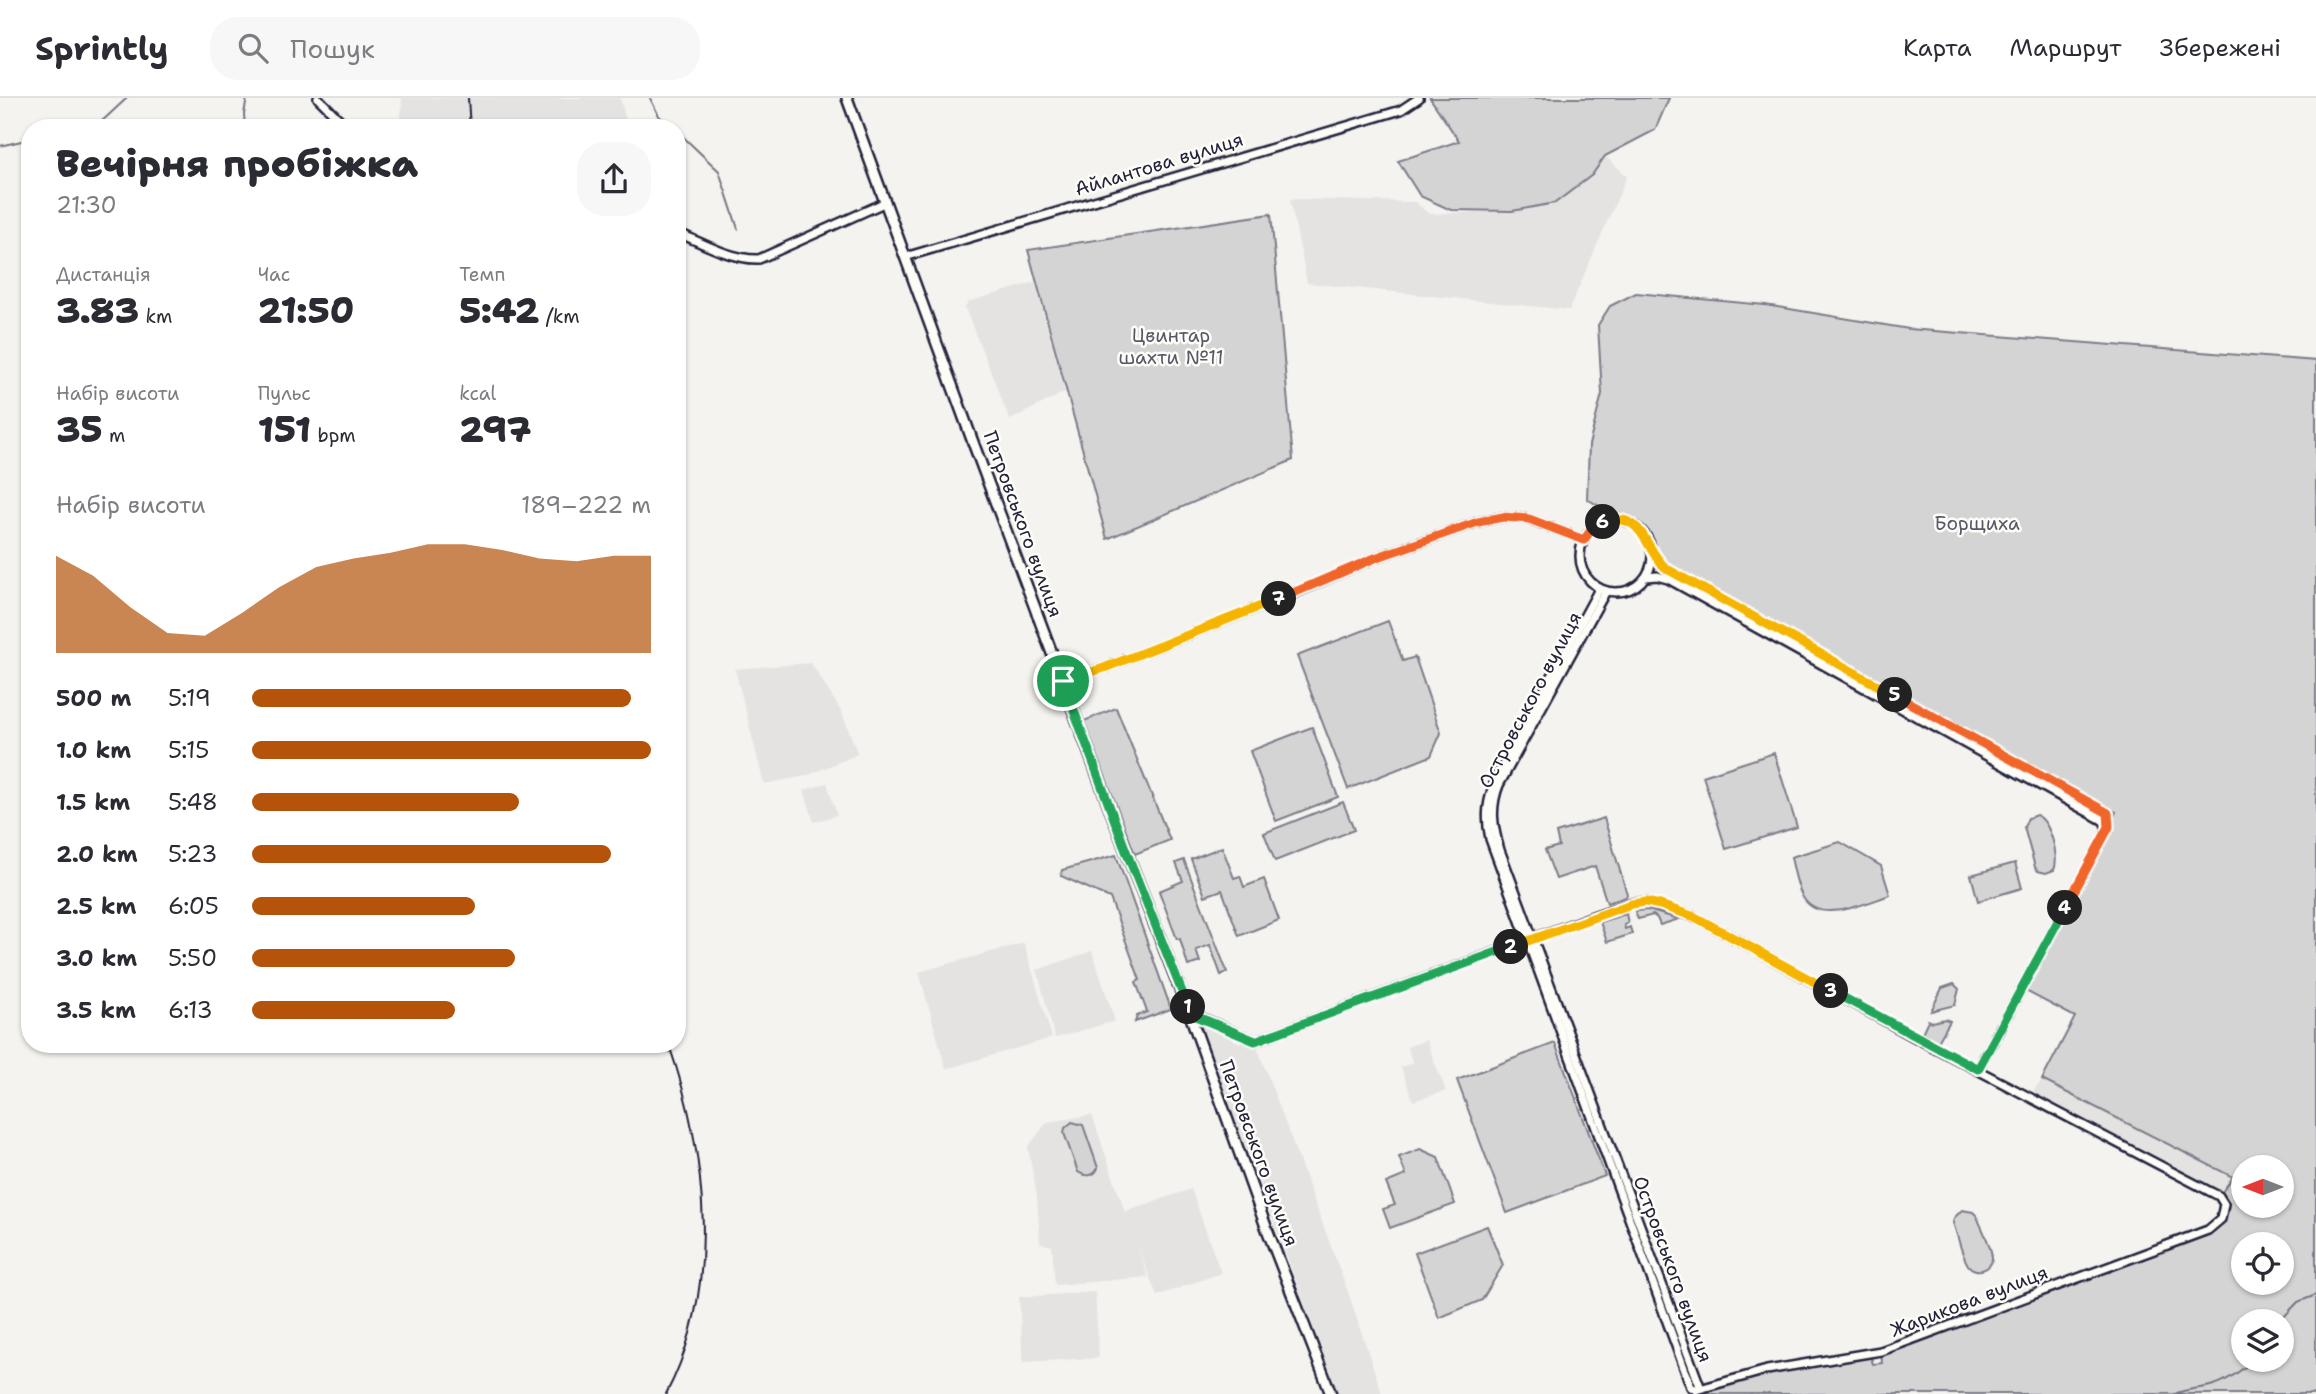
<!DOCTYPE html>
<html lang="uk">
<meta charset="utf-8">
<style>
body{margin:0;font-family:"Shantell Sans",sans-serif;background:#f7f7f7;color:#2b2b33;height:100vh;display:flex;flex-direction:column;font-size:26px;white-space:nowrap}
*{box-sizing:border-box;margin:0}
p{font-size:23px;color:#7c7c81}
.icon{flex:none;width:38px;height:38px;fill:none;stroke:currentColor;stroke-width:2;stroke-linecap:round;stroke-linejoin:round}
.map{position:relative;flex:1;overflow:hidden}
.sheet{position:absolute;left:21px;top:21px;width:665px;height:934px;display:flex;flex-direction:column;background:#fff;border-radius:28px;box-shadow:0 2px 5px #0004}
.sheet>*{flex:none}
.needle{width:46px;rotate:270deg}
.buttons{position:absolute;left:2231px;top:1057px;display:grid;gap:14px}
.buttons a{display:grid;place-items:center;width:63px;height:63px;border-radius:50%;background:#fff;box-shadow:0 2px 5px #0004;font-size:35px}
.pin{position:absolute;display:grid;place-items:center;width:60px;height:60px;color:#fff;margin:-30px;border:4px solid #fff;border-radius:50%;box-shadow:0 2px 7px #0007}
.km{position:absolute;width:35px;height:35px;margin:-18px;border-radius:50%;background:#222;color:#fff;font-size:19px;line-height:35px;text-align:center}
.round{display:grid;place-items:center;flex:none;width:74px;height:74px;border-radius:28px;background:#f7f7f7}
.summary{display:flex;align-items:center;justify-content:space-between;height:119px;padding:0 35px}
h1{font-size:38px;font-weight:800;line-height:52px}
.figures{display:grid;grid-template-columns:repeat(3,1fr);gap:10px;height:119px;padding:7px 35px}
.figures div{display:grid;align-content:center}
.figures b{font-size:35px;font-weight:800}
.figures small{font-size:19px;font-weight:400}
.figures p{font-size:19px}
.chart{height:196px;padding:14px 35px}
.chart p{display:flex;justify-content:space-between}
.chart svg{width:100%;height:126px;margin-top:7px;fill:#b45309;opacity:.7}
ul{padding:0 35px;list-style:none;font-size:23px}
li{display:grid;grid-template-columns:112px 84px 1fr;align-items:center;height:52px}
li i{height:18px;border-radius:9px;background:#b45309}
header{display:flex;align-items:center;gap:42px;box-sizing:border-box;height:98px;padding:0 35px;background:#fff;border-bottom:2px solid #e1e1e2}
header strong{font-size:33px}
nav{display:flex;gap:38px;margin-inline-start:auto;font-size:24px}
.search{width:490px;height:63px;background:#f7f7f7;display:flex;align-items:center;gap:18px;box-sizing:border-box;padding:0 24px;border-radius:28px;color:#7c7c81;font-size:26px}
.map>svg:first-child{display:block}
.built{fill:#e4e3e2}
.green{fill:#d5d4d5;stroke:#7c7b88;stroke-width:2;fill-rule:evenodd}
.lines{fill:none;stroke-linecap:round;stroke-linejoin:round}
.stream{stroke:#757582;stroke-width:2}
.minor-casing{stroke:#22223b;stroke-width:12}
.major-casing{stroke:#22223b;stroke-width:14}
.minor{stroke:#fdfcf7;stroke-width:7}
.major{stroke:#fdfcf7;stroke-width:9}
.rail{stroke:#22223b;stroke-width:2}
.split-1-casing{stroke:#fff;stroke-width:14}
.split-2-casing{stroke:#fff;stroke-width:14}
.split-3-casing{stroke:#fff;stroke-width:14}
.split-4-casing{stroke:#fff;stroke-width:14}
.split-5-casing{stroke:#fff;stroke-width:14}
.split-6-casing{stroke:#fff;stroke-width:14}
.split-7-casing{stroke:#fff;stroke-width:14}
.split-8-casing{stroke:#fff;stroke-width:14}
.split-1{stroke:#22a559;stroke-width:9}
.split-2{stroke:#22a559;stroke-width:9}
.split-3{stroke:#f5b400;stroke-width:9}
.split-4{stroke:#22a559;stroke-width:9}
.split-5{stroke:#f0652b;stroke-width:9}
.split-6{stroke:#f5b400;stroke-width:9}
.split-7{stroke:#f0652b;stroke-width:9}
.split-8{stroke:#f5b400;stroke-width:9}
.labels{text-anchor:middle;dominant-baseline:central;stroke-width:5;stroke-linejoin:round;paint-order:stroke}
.street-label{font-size:19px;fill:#22223b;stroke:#fdfcf7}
.park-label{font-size:19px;fill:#585769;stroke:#fdfcf7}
</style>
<header>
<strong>Sprintly</strong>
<div class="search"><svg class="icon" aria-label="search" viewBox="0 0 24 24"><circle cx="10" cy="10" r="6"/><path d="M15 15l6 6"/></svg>Пошук</div>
<nav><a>Карта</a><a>Маршрут</a><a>Збережені</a></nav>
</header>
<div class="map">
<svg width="2316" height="1296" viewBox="0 0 2316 1296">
<rect width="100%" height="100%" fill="#f4f3ef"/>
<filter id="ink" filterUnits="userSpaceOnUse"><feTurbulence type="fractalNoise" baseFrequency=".0143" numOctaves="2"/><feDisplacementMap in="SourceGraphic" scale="14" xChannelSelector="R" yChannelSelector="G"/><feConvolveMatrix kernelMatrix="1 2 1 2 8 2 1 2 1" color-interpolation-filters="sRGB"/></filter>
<g filter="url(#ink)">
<g class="built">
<polygon points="402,0 620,0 628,30 400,30"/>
<polygon points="1605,58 1627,78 1569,212 1307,185 1290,101 1415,104 1429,116 1512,113 1559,102 1592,77"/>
<polygon points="1032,185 1036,186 1065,294 1010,322 965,210 968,204"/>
<polygon points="811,565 841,613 858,656 806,678 764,686 735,571"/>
<polygon points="827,685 837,717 814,724 804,692"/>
<polygon points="1024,845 1052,940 946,971 919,874"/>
<polygon points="1092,853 1115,923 1055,940 1037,872"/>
<polygon points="1197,918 1255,943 1349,1197 1382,1296 1338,1296"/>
<polygon points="1426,942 1446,993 1413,1003 1401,969 1413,965 1407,949"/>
<polygon points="2042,982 2234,1079 2219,1098 2029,999"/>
<polygon points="1092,1017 1125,1114 1191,1091 1221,1175 1157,1198 1138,1149 1148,1179 1055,1187 1052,1148 1040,1145 1037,1098 1028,1049 1047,1024"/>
<polygon points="1095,1194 1099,1260 1023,1264 1019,1199"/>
</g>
<g class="green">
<polygon points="1430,0 1669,0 1655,32 1605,58 1592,77 1555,105 1512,113 1451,112 1420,98 1398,63 1459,43"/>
<polygon points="1271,116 1293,362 1107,441 1028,152"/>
<path d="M1636,195L1765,207L1909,231L2316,263V1296H1697L1696,1292L1748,1279L1869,1254L1873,1266L1882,1265L1881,1253L2215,1128L2224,1106L2219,1098L2233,1079L2042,982L2075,919L2022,891L2116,714L1669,468L1660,461L1651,439L1640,425L1610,414L1587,401L1589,347L1602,296L1598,227L1610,208ZM2244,1069H2282V1108H2244ZM2244,1146H2282V1185H2244ZM2244,1223H2282V1262H2244Z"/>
<polygon points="1388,523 1403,563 1415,559 1441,635 1431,658 1348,691 1297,558"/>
<polygon points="1116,610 1170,742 1135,756 1084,623"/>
<polygon points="1312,629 1338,699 1276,723 1250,653"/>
<polygon points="1774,655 1797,729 1726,751 1703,678"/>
<polygon points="1343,704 1354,732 1275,763 1264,735"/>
<path d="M2036,717C2050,722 2060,759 2054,772L2046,775L2038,773L2035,769L2024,729L2028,720Z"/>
<polygon points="1604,720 1627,796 1626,799 1607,805 1595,768 1556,781 1545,752 1559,748 1556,735"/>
<path d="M1840,744L1881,768L1890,797C1868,804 1821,827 1804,801C1797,791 1794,772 1791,759Z"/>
<polygon points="1222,749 1234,780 1240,778 1244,789 1264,781 1279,822 1239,838 1222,792 1205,798 1191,761"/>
<polygon points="1116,757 1171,911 1135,924 1137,918 1147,914 1136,884 1140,882 1110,800 1061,778 1062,772"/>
<polygon points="1184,762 1227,874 1221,877 1210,847 1196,852 1200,864 1188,868 1180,841 1177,841 1159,793 1183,783 1176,765"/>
<polygon points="2015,765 2022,790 1978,803 1971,777"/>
<polygon points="1647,812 1679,821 1660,827 1657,820 1653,817 1638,821 1635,813"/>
<polygon points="1626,816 1628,825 1624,827 1625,831 1630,829 1632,836 1607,844 1600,824"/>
<polygon points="1954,886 1959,891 1955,907 1931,913 1942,890"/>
<polygon points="1945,921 1950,923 1938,944 1922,935 1928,922 1932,924"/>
<polygon points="1555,945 1605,1078 1507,1115 1457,982"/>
<path d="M1072,1024L1083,1027L1098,1070C1094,1079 1086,1079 1078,1074L1064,1035L1065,1030Z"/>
<polygon points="1420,1051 1438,1059 1455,1106 1390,1130 1383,1111 1395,1107 1386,1085 1406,1077 1399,1059"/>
<path d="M1962,1112L1973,1114L1977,1118C1981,1130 1991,1146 1992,1159C1993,1172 1975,1177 1968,1167C1961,1156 1958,1138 1953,1125L1954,1120Z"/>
<polygon points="1487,1128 1503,1167 1482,1202 1439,1220 1415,1155"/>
</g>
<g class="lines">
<g class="stream">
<polyline points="650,0 659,18 674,30"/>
<polyline points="78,30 99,26 127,0"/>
<polyline points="245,30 244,16 247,0"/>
<polyline points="677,33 719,73 738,131"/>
<polyline points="0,48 30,41"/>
<polyline points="2280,1223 2298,1204 2316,1197"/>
<path d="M2175,1296C2188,1290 2201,1291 2214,1287C2228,1283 2243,1271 2254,1262"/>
</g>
<g class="minor-casing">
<g id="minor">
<polyline points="318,0 348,30"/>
<path d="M677,134C701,145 733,162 759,161L886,104"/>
<polyline points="905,159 1401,12 1419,0"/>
<circle cx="1616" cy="458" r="36"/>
<polyline points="1651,452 1657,463 1667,471 2108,715 2109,729 1978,971"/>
<polyline points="1646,479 1657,478 1668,481 2104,723 2107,731"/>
<path d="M1599,491L1496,681C1487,702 1485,719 1490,741L1691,1289L1696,1292"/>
<path d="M1606,493L1499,687C1490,710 1493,729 1500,752L1700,1288L1696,1292"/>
<polyline points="1063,583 1104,570 1293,496 1375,460 1478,424 1503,419 1529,421 1584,442"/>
<polyline points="1189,914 1255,943 1596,817 1631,805 1646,804 1695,819 1916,940 2209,1093 2219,1098 2224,1106 2221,1121 2208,1132 1881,1253 1767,1272 1696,1292"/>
</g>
</g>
<g class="major-casing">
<polyline id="major" points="847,0 974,347 1126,753 1189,914 1265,1126 1331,1296"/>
</g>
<use href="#minor" class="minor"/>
<use href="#major" class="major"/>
<g class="rail">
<polyline points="468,0 470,30"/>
<path d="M666,1296C722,1190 707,1056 669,947"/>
</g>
</g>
</g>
<g class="lines" filter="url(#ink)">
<g class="split-1-casing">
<polyline id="split-1" points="1063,583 1126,753 1188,909"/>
</g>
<g class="split-2-casing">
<polyline id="split-2" points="1188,909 1189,914 1198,919 1255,943 1511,849"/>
</g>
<g class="split-3-casing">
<polyline id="split-3" points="1511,849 1631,806 1646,804 1660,807 1695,819 1831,893"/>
</g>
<g class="split-4-casing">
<polyline id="split-4" points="1831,893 1978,971 2065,810"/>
</g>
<g class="split-5-casing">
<polyline id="split-5" points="1895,597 2108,715 2109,729 2065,810"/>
</g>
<g class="split-6-casing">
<path id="split-6" d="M1603,424C1646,412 1643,452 1667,471L1895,597"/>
</g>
<g class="split-7-casing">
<polyline id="split-7" points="1279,501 1375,460 1478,424 1503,419 1529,421 1584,442 1591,432 1603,424"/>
</g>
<g class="split-8-casing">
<polyline id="split-8" points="1063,583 1104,570 1279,501"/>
</g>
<use href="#split-1" class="split-1"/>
<use href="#split-2" class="split-2"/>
<use href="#split-3" class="split-3"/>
<use href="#split-4" class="split-4"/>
<use href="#split-5" class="split-5"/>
<use href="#split-6" class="split-6"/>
<use href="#split-7" class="split-7"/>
<use href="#split-8" class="split-8"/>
</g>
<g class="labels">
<g class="street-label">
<text transform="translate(1159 66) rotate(-17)">Айлантова вулиця</text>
<text transform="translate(1023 426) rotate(70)">Петровського вулиця</text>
<text transform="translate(1530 602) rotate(-62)">Островського вулиця</text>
<text transform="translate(1259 1055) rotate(70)">Петровського вулиця</text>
<text transform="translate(1673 1171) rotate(70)">Островського вулиця</text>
<text transform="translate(1969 1203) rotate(-21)">Жарикова вулиця</text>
</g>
<g class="park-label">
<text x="1171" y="237">Цвинтар<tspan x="1171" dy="22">шахти №11</tspan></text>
<text x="1977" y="425">Борщиха</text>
</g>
</g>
</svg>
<div class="buttons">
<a><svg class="needle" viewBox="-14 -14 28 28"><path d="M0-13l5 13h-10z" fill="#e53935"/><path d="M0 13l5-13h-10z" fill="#7c7c81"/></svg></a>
<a><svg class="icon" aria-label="locate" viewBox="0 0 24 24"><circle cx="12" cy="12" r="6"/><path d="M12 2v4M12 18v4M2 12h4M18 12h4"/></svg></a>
<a><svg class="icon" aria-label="layers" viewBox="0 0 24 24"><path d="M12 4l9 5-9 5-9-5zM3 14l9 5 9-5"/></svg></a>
</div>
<div class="pin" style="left:1063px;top:583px;background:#1e9e55"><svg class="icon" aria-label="arrive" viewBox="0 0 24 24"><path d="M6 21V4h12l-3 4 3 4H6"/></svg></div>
<b class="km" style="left:1188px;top:909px">1</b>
<b class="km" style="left:1511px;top:849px">2</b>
<b class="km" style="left:1831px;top:893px">3</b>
<b class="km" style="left:2065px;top:810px">4</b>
<b class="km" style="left:1895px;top:597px">5</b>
<b class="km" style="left:1603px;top:424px">6</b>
<b class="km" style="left:1279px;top:501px">7</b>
<section class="sheet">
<div class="summary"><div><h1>Вечірня пробіжка</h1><p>21:30</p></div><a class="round"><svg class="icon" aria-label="share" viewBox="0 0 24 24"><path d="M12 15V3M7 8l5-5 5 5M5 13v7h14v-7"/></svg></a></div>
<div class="figures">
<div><p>Дистанція</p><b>3.83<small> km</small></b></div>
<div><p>Час</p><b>21:50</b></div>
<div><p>Темп</p><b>5:42<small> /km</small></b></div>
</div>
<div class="figures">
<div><p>Набір висоти</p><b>35<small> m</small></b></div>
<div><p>Пульс</p><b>151<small> bpm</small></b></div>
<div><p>kcal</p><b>297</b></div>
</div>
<div class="chart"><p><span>Набір висоти</span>189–222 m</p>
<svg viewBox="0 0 160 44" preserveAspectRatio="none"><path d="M0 44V10L10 17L20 28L30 37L40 38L50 30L60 21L70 14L80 11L90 9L100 6L110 6L120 8L130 11L140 12L150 10L160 10V44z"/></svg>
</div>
<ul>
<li><b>500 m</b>5:19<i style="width:95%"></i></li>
<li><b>1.0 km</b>5:15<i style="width:100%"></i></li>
<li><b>1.5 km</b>5:48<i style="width:67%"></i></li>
<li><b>2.0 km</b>5:23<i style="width:90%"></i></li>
<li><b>2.5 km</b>6:05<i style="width:56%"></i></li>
<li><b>3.0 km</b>5:50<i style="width:66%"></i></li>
<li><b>3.5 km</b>6:13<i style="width:51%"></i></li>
</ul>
</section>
</div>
